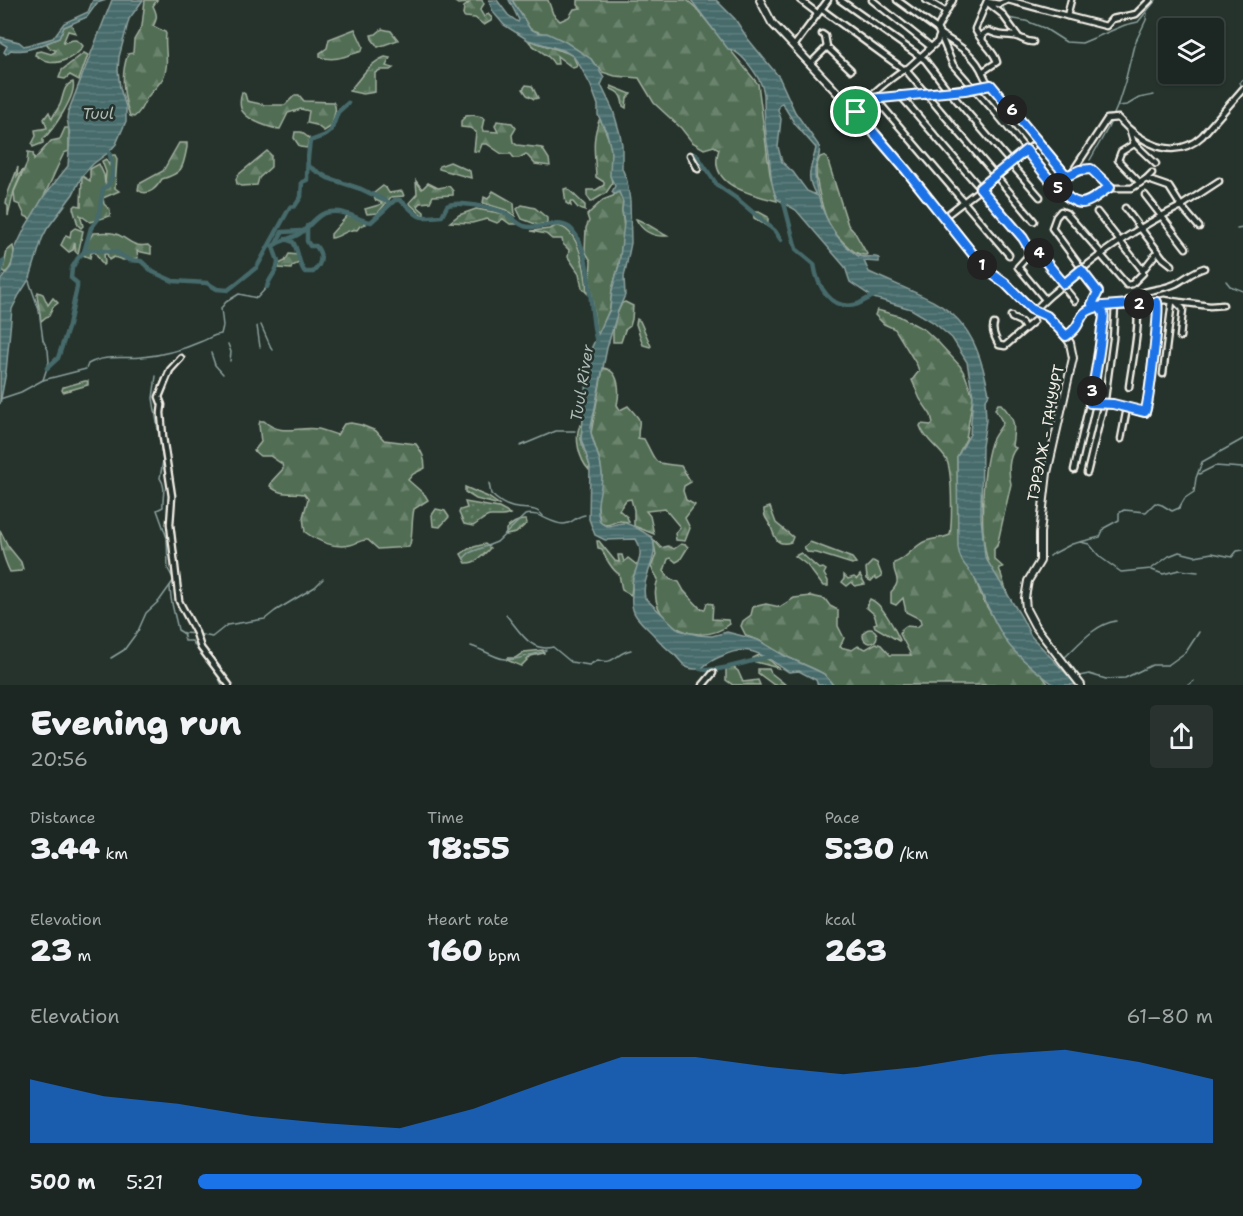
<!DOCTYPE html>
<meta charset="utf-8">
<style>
body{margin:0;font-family:"Shantell Sans",sans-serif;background:#29322f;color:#f1f3f6;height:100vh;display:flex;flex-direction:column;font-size:22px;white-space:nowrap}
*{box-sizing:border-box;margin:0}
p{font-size:20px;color:#a0a5a5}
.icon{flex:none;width:33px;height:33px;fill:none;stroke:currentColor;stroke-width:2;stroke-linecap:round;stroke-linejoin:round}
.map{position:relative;height:685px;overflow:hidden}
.drawer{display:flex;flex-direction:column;background:#1c2622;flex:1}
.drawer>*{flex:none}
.buttons{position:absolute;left:1158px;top:18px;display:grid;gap:12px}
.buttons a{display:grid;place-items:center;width:66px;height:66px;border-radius:6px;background:#1c2622;box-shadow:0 2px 4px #0004,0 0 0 2px #3a4340;font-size:30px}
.pin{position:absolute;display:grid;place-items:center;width:51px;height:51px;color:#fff;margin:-26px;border:3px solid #fff;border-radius:50%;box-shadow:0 2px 6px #0007}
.km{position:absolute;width:30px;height:30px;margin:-15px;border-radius:50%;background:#222;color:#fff;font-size:16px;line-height:30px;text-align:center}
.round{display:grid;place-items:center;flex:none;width:63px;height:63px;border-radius:6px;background:#29322f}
.head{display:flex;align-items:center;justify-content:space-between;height:102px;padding:0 30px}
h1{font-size:33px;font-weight:800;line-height:45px}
.metrics{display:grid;grid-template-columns:repeat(3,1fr);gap:9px;height:102px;padding:6px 30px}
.metrics div{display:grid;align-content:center}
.metrics b{font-size:30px;font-weight:800}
.metrics small{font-size:16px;font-weight:400}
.metrics p{font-size:16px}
.chart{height:168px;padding:12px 30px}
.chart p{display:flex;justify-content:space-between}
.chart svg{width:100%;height:108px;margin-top:6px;fill:#1a73e8;opacity:.7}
ul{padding:0 30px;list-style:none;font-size:20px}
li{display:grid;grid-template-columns:96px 72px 1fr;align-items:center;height:45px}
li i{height:15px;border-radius:8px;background:#1a73e8}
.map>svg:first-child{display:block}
.grass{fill:url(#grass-dots);stroke:#a2b09e;stroke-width:1.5}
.forest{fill:url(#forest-firs);stroke:#a2b09e;stroke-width:1.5}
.wetland{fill:url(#wetland-marsh);stroke:#a2b09e;stroke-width:1.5}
.water{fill:url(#water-rules);stroke:#8ca09c;stroke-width:1.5;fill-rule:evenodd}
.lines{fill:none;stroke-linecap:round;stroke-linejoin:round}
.stream{stroke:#8ca09c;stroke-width:1.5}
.river{stroke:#466a6a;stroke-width:4.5}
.minor-casing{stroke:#f4f1e8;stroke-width:9}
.major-casing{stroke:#f4f1e8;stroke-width:10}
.minor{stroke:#26332d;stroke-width:4.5}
.major{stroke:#26332d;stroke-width:6}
.route-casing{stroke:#fff;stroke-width:12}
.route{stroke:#1a73e8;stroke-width:8}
.labels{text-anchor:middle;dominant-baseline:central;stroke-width:5;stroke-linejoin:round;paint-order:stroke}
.street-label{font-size:15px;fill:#f4f1e8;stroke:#26332d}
.water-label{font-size:16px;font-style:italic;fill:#aebbb6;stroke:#26332d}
</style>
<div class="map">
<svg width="1243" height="685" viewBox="0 0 1243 685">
<defs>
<pattern id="grass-dots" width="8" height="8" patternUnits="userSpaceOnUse" patternTransform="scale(1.5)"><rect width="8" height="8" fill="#516e55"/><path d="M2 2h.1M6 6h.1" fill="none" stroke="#6b836d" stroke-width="1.8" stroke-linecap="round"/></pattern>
<pattern id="forest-firs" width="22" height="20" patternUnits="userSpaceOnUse" patternTransform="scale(1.5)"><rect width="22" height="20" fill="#516e55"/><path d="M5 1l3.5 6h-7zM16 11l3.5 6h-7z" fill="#6b836d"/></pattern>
<pattern id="wetland-marsh" width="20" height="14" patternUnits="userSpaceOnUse" patternTransform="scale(1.5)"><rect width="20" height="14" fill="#516e55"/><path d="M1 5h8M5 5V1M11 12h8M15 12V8" fill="none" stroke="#6b836d"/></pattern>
<pattern id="water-rules" width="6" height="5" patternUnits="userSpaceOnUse" patternTransform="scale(1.5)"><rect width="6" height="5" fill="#466a6a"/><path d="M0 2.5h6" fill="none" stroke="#61807f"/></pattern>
</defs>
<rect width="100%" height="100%" fill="#26332d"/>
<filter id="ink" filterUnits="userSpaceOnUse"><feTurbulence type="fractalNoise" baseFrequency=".0167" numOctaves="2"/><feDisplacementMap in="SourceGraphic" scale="12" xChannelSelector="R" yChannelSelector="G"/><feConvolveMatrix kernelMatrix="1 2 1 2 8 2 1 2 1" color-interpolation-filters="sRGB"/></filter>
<g filter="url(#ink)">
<g class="grass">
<polygon points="465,487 488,497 500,505 476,499 465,492"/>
<path d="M465,502L499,508L510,514C504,517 498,516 491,516C484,516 479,523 473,526L464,524L459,513L460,510L467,508Z"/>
<polygon points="436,509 445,511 449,517 440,527 433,526 432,515"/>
</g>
<g class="forest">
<path d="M145,0H157L153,6C157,14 158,18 153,26L165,32L166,34C164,48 170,65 163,78C158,87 148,94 145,101C142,107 140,113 134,117L130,116C123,96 120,75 128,54L133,53L134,40L142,26Z"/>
<polygon points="452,0 482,0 484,4 480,10 484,17 488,14 492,18 491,21 484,25 475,18 465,17 463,15 464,7 469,3 458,4"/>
<path d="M512,0H548L553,14L560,21L569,17L574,9L581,8L578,5V0H687L696,8L758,84L770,174L777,201C751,194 706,186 719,149L714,146L704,149L692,142L681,128L654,103L639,78L615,76L602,72L600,68L595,65L591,59L564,41L530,29Z"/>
<path d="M71,24L76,33L68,31L63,43C72,40 76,37 83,46C79,55 60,65 48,62C44,61 39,57 35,55L36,52L41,51L51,54L55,52V50L50,48L46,43L59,38L64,27Z"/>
<path d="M355,29L363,46L362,51C348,55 336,62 320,57V53L327,48L329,39Z"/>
<polygon points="382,29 391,31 398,40 378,47 372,39 371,35 376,34"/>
<path d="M528,40L568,53L573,56L577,65L576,67L573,68L557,56L558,64H554C548,52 534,50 528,40Z"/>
<polygon points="84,53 88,55 79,80 70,75 65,79 59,78 62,70"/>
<path d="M73,82C77,95 53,130 43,139V143L33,147L32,144L36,136L35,130L47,128L44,119L49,112L52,119C54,113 60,107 61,102C64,93 64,85 73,82Z"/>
<polygon points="526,85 532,86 538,98 534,99 527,95 523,89"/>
<path d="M242,92L245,94L247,101L265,105H285L295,95H299L304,101L333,102C339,109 332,118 332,126L324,131L316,125L307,123L309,111L301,109L288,113L280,129C269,128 250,121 243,112C239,107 240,98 242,92Z"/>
<polygon points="473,115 482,117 484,119 482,128 483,131 498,132 495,126 497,121 512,123 516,128 512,135 513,142 517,145 542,148 549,159 550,166 535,164 526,154 519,158 514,158 511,154 502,154 487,144 482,144 479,152 474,151 476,132 470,128 461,127 461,121 466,116"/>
<path d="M600,118C604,129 610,138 611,150C612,162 610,172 612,184L606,193L591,202L587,196V190H596L604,185V182L596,177C595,152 591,141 600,118Z"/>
<path d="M65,128H68L69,130V151L64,153C53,175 45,198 31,219L25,216L20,205L15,203L14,192L27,163L28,152L33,153L34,160L51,141L60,139Z"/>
<polygon points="295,132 301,132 309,138 307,148 300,147 294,138"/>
<path d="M179,143H187V147C183,168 183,173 162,179C157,187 148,198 138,190L139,184L163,171Z"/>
<polygon points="267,151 271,155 271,167 259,178 257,185 241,186 237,184 236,179 238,175"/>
<polygon points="112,155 115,155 117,159 115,188 119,191 103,198 104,204 110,210 110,216 90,222 80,215 83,226 81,228 78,225 73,208 76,205 81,206 82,176 90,181 90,169 99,164 104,175 105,184 106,172 102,161 106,159 109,165"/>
<path d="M823,156L827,158L848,225L855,233L867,254L866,255C852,257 831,230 826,217C822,207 816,182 816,171C816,166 818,161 820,157Z"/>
<polygon points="450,162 470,171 471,178 439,169 439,166"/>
<polygon points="416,181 422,189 428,183 438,188 449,186 453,191 453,195 433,196 430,202 420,203 417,206 424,212 424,215 422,215 409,203 417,194"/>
<polygon points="383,186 386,188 389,193 402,191 404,196 391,197 378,213 367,214 365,209 379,205 382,203 375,200 374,193"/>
<polygon points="567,188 585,205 585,211 578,208 573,202 570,202 571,206 566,203 564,189"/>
<polygon points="493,191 514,203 515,216 506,210 483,203 484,197 488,199"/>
<polygon points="617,192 620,193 623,202 622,210 624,229 619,265 612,290 610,308 599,334 596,331 590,279 591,261 585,251 586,228 589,221 587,215 603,200 613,196"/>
<polygon points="522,205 535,208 547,218 547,223 538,225 522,219 517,209"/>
<polygon points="476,209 505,214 518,224 510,224 503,219 497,223 487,219 472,223 450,222 459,215"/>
<polygon points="753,212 759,212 768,217 768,227 754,218"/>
<path d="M347,216L361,219L366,224L360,226L357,230C347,228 340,238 331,238V234Z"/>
<path d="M556,226C580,226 586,275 587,293L582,288L579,273L568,257L569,250L563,244L562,239H552L546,234L531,231L550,229Z"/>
<polygon points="75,228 83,231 78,254 75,251 75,242 73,250 69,252 61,245 66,235 70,237 71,231"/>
<path d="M93,233C99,233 107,232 112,233C127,235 129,248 148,245L151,248V254L137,251L138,258L123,260L114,257L109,260L107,254H104L105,263L103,265L95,252L91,253L90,258L83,255L87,243Z"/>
<path d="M13,246C15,253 13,268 5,273L3,270L7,251Z"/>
<polygon points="289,254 298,255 299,263 292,266 291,269 279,268 279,264 285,261"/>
<polygon points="38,292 43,294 48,305 53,298 58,303 53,307 49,316 46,317 41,321 37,295"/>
<path d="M625,302L633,306L632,319L630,326L625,330L621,342H613C612,329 616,314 622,303Z"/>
<path d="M877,310L899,316L925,330L938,342L960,366L965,375L973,396L966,439L957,457L959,538L984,602L1009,644L1041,674L1049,685H833L824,674L816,670L785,656L758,640L746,636L741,626L743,621L751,615L753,607L766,604L780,607L794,598L811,596L825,599L830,606L838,610V626L844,638L840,647L852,650L858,646L866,649L876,643L881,645L890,655H911L900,634L901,630L906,626L917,627L921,624L920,619L906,612L903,598L896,605L891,603V592C904,579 892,576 894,563C907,559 913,546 926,541C934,538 941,539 950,535C952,522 953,470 946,459C939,448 924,439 920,426L921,424L931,425L933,423L931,415L920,399L912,380L919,371L917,365L895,329L884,324L875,315Z"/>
<polygon points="637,319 640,321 651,346 650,347 643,345 636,324"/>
<path d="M603,368C620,370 620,392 617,405L620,410L628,406C645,425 638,417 638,438L644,439C659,466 650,462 681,466L691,482L684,486L683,491L686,500L695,505L685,518L690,528L685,541L676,540L675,533L680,527L665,509L646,511L650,516L654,534L634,526V510L631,499L626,500L619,510L627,517L629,522C626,522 623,521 620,521C612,521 609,529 600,522L597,501L602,476L600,462L591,433Z"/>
<polygon points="85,381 88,381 88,385 63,392 62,390 63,387"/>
<path d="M998,404H1001C1016,420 1015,424 1012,446L1016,448C1008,457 1008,472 1011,484L997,546L994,549V559L1003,567L999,568L1009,599C1003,588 995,578 990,567C978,539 982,471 991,443C994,435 999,430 1003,423L995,409Z"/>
<path d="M260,421H264C282,437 297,426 318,429C324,430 331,433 337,435L344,424L351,423L361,425L376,431L384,440L416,444C422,452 425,458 425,468L413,474L408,480L425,495L428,500L414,509C411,521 413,539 409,547L378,549L368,540C360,539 357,544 350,545C335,549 317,541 305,532L303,517L308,499L304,494C291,492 280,496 270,486L272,481L283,469L282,464L270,456H260L254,451L261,442L259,425Z"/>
<path d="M580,425L582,426L581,439L590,466L589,470C579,459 574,438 580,425Z"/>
<path d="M770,507L776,523L793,537L791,542C777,547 775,538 771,527C768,519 763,518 764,509Z"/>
<path d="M526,520L527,523L516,533L506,535V529C512,524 518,519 526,520Z"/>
<path d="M0,530L8,546L21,562L23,569L21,571L10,572C3,557 0,546 0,530Z"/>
<path d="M653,539L661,548L668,546L674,549L681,544L686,545L688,547L680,560L676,562L671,558L668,559L664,571L670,579L679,582L684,591L700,608L705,609L707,603L713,604L712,619L728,620L730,624C696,651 643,620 658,579L651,567L656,555Z"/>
<path d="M597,541H599L615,561L619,562L618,555H622L624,562L628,558L638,566L633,578L631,595L622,590L619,574C613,571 604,556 602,549L598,548Z"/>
<polygon points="810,542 852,558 856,563 852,564 817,553 807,552 804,547"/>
<path d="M485,544L490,548C484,555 475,564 466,563L461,554L470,548Z"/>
<polygon points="801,553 819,569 823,568 826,570 824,574 828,581 828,586 823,586 807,565 795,556"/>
<polygon points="873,561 877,563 882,576 877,579 875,577 871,581 867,579 866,568"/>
<polygon points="844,575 848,579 854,577 857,579 860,575 865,584 855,586 852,582 847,586 842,582 844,579"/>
<path d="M870,599C882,603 894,628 900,640L899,641L875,627L874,624L877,623L874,614L866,607Z"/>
<circle cx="870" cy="636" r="7"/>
<polygon points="543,650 544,653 531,656 521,666 507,660 507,658 515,658 524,652"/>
<polygon points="759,655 771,661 778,668 752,661 753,658"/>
<polygon points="732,666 738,671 743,682 758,680 760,685 733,685 726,680 726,667"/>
<polygon points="758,669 769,669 771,673 786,685 774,685 758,673"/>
</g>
<g class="wetland">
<path d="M385,57L390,58L386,66L393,68L390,70H380L375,73V92L363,94L349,91C360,79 369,63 385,57Z"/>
<path d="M611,86L631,94L627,98L626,108L623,106C622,97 620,92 611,89Z"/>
<polygon points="18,167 17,177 23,170 14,191 8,216 8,206 6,204 8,193"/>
<path d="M636,219C642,220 661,233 667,236C653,237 642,231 636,219Z"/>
</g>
<g class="water">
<path d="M93,0H106L97,3L87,17L64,27L59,38C45,44 25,53 11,50L6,54L4,52L7,46L0,42V37L19,42L24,46L53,38L64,23L88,12Z"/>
<polygon points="112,0 143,0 129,19 119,57 118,70 120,88 126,107 126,121 116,144 109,152 93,164 82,176 73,194 47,229 42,239 30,278 19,295 12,309 6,372 0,404 0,281 11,267 15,249 26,226 44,196 68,166 70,136 67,118 68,112"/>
<path d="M489,0H497L508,15L518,22L519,20L509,0H512L530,29L539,33H547L564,41L591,59L595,65L600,68V72L604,78L601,85L613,110L620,134L622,145V168L627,181L630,201L631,243L624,277L625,295L618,311L607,348L591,427V433C594,447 602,461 602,475C602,493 594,503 600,522C610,531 613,522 624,523C633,524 644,533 652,537C661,559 640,576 645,598L679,630L698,635L712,636L727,632L758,640L785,656L816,670L824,674L833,685H818L816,680L799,671L789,672C765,657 751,642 722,656C714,659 707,663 701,669C679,670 684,660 671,652C663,646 658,639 651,632C637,618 630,614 632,593C633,588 631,583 633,579C637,564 645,554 636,539L605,540L595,535L589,519L590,466L581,439L590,351L610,309L612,290L619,265L624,223L622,210L623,202L619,192L614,194L612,192L615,186L610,176L611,150L607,133L598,115V105L591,86L580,66L573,56L563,50L528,40L504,25L493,12Z"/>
<path d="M691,0H716L735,19L748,39L779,77L795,112L819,146C822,156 814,163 815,173C815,201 832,239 857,255C863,259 872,255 879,258V262L864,261L869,272C942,306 972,305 989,394L985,401L986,420L982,446L981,518L985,557L1022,618L1031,636L1077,685H1054C1039,673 1021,660 1009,645C994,625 986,601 975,579C967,565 961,566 958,547L957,457L970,434L973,396L967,362L952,338L933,322L911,309L874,298L850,282L845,267L808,224L796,210L777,199C770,185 771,169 769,154C765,134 764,113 764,95C763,80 742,51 728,49ZM782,103L795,124L816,148C812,168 804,175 816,195L807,191L793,172L782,162L778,147L781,119L778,110L780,104Z"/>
</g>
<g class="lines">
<g class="stream">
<polyline points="1003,7 1008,18 1026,21 1044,28 1066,42 1082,43 1125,25 1138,22 1156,0"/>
<polyline points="1242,88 1240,82 1243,79"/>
<polyline points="1118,106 1127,105 1139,98 1154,95"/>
<polyline points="1090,160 1108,128 1117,107 1125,82 1134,45 1146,20 1147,13"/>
<polyline points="1237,229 1243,228"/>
<polyline points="29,281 39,310 43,340 48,350 49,362 43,380"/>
<polyline points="1226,281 1230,286 1243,291"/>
<polyline points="261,325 272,350"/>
<polyline points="257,326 260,347"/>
<polyline points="228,344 231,352 230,361"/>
<polyline points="211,353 215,365 223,374"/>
<path d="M0,399L21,392L43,380L86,369L88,364C105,354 123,359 142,357C162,355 182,350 200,342C209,339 212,335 221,334L223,326L221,308L226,302L239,294L257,298L267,287"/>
<polyline points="520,446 556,431 575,431"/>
<polyline points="1199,474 1215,466 1243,468"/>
<path d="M489,483L491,494C497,500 504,505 512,507C523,510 536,506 543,516"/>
<polyline points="1080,542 1089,544 1100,557 1121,572 1151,569 1169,556 1179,552 1195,556 1212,553 1232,557 1237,551 1243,550"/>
<polyline points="1049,556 1072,544 1100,537 1104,528 1119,520 1119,513 1124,510 1146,512 1155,503 1162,505 1172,511 1179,508 1185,498 1194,492 1196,478 1202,462 1243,439"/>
<path d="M464,558L469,553L497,542L525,515C540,511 548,523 563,524C572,524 576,516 585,515"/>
<polyline points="1152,570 1163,574 1179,570 1198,572"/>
<path d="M170,586C170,602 175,614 178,630L183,633L185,641H192L199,652L207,659"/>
<path d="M506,615C520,631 530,653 553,647L571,662L589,665L598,660C614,666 617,652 631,650"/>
<polyline points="183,633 198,634 212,637 227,625 265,619 275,611 315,587 323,579"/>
<path d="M471,646C495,654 500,665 527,656C534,653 540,654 546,650"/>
<path d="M1065,657C1079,644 1095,624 1116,621"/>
<path d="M111,658L124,650L138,631L146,613L159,601L174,580L168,569L167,538L157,510L163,507C162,496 167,488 160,478L163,461L153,398L156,376"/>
<polyline points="216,672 222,685"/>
<polyline points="1079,676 1089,674 1106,679 1125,678 1152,665 1168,665 1186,652 1199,632"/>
<polyline points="1188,685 1194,681"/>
</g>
<g class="river">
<polyline points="696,154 717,185 736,198 775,231 781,240"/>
<polyline points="308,166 328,178 361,189 390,203"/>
<path d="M783,199L796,249L814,264C817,285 831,313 858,304C864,301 870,297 876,295"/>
<path d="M285,239L293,242C299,251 298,264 305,272H313C322,264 323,255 316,246H310L307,241V226"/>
<polyline points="276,244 282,232 301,231"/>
<path d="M84,252L91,250L116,252L129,260L141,261L153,272L173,281L207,283L217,289L228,290L257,267L290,207L295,206L301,197L302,182L307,180C307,167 308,155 310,141L326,135L331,131L338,112L348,103"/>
<polyline points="0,276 3,261"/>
<path d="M267,287C269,278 278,271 278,262C277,256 274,252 273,246C281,240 291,239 299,234C315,224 316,209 340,212C351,214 364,222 371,222L395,200H400C422,217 412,219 442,216L447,206C455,200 495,208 505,213C511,216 516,223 524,226C539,231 560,217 572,230C594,255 588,311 597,342"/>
<path d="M47,368L58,358L69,325L77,287V283L71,278L72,268L78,258L84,252L91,228L98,219L103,189C116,182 113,166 109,152"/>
<path d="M700,669C714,674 755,659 772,656"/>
</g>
<g class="minor-casing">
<g id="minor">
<polyline points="800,0 817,13"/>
<polyline points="840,0 925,60 948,90 1010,162 1010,166 944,217"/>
<polyline points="872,0 931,47"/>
<polyline points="897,0 937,29"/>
<polyline points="926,0 946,12 953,0"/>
<polyline points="1008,0 1067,16 1071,0"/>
<polyline points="988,2 999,4 1008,0"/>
<polyline points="988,3 1002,14 1018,36"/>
<polyline points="821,9 903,69"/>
<path d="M946,12L937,29L940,34L937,42L908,68C902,69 879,88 874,93L876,99L991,85L1066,174H1071L1107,119L1118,118C1140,142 1173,163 1202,136L1243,89"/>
<polyline points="1067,16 1106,26 1112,19 1136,14 1150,0"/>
<polyline points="822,34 825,36 827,47"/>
<polyline points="940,34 953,65 995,112 1055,185 1074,201 1083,203 1109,188 1132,188 1146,179 1152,173"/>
<path d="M940,34C954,43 971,52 980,68C984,74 984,79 989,84"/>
<path d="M982,40L983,34L989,31C1000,37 1003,34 1014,36C1021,37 1025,42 1033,42"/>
<polyline points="794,46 828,0"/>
<polyline points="810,64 827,47 851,70"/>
<polyline points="905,69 1034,221"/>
<path d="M982,72L997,62C994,50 980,42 975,29L987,1"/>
<polyline points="900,95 1023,238 1029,248 1037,251 1064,284"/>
<polyline points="856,112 870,99 876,99 1009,255"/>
<polyline points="1130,131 1134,144 1121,152 1118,160 1140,183"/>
<polyline points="1038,141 1011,164 1040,197"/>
<polyline points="1134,143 1156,164"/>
<polyline points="690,155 698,169"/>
<polyline points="1071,174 1080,170 1091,169 1110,187"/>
<polyline points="1146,179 1169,187 1181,206 1219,181"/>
<polyline points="1145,195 1186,248"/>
<polyline points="1125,208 1163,258 1172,265"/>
<polyline points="1097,212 1141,268 1143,273 1132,284 1127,285 1100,254"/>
<polyline points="1029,248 1027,257 1018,267 1044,298"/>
<polyline points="1082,269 1052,228 1056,217 1061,211 1066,213 1101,253"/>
<polyline points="1143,270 1158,251"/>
<polyline points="1062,285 1075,301"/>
<polyline points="1157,302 1164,300 1210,306 1223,305"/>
<polyline points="1177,303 1183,309 1180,337"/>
<path d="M1124,305C1136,288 1158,292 1175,284C1185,279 1193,271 1204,268"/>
<path d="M1034,311C1045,299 1056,290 1069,280C1107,248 1137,228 1181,206L1199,227"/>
<polyline points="1011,316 1012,318 1021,322 1025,328"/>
<path d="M994,324C991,331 996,339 999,345L1005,346L1034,321"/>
<path d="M1066,336C1081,327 1077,315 1090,308L1158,304L1157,332L1146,411L1143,413L1113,404L1090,403"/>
<polyline points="181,358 170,370 159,397 162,405 161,413 163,437 172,496 170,524 179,601 196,633 201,648 229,685"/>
<polyline points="1163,374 1172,301"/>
<path d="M1129,387C1131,369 1142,318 1136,305"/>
<polyline points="1121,439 1127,408"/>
<polyline points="1074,470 1095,379 1103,316 1102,310 1092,304 1098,292 1081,270"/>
<polyline points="1087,473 1105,399 1113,339 1115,306"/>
<polyline points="703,685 713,673"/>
</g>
</g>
<g class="major-casing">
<polyline id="major" points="760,0 772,23 875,133 944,217 984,268 1005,283 1031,309 1045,315 1063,332 1070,343 1073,358 1047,473 1040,533 1040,561 1028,581 1025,598 1026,609 1035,626 1081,685"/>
</g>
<use href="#minor" class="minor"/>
<use href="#major" class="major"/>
</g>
</g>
<g class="lines" filter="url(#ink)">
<g class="route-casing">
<path id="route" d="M856,112L906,170L984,268L1005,283L1031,309L1047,316L1066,336C1087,324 1072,311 1103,306L1157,302C1160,310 1149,403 1145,412L1113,404L1090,403C1095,377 1100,353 1102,327C1103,323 1105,316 1103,312C1101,308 1095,306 1092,304L1098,292L1081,270L1064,284L1037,251L1029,248L1023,238L980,188L1026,150C1036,163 1065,203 1081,203C1091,203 1101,192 1110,187L1091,169L1080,170L1069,175L1064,173L991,85L965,90L870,99L856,112"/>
</g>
<use href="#route" class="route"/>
</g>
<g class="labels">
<g class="street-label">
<text transform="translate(1046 433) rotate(-79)">ТЭРЭЛЖ - ГАЧУУРТ</text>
</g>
<g class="water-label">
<text x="98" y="113">Tuul</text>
<text transform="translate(582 383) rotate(-81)">Tuul River</text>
</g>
</g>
</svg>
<div class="buttons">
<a><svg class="icon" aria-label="layers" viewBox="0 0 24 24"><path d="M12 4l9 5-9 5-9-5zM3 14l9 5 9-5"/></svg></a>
</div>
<div class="pin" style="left:856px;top:112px;background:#1e9e55"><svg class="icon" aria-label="arrive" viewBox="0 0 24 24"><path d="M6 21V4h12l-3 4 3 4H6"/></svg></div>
<b class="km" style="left:982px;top:265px">1</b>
<b class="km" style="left:1139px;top:304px">2</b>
<b class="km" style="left:1092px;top:391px">3</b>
<b class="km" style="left:1039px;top:253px">4</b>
<b class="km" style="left:1058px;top:188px">5</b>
<b class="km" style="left:1012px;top:110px">6</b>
</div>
<section class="drawer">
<div class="head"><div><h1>Evening run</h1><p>20:56</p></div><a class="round"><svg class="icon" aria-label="share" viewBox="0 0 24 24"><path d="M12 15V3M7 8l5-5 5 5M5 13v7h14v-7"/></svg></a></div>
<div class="metrics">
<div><p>Distance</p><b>3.44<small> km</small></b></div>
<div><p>Time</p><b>18:55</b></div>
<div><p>Pace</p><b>5:30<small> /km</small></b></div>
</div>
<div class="metrics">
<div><p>Elevation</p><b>23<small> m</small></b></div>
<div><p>Heart rate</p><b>160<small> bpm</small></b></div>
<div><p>kcal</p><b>263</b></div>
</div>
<div class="chart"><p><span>Elevation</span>61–80 m</p>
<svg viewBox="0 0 160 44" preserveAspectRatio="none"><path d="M0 44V18L10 25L20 28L30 33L40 36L50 38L60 30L70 19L80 9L90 9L100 13L110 16L120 13L130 8L140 6L150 11L160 18V44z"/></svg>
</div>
<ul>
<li><b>500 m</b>5:21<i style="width:93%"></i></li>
</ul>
</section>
